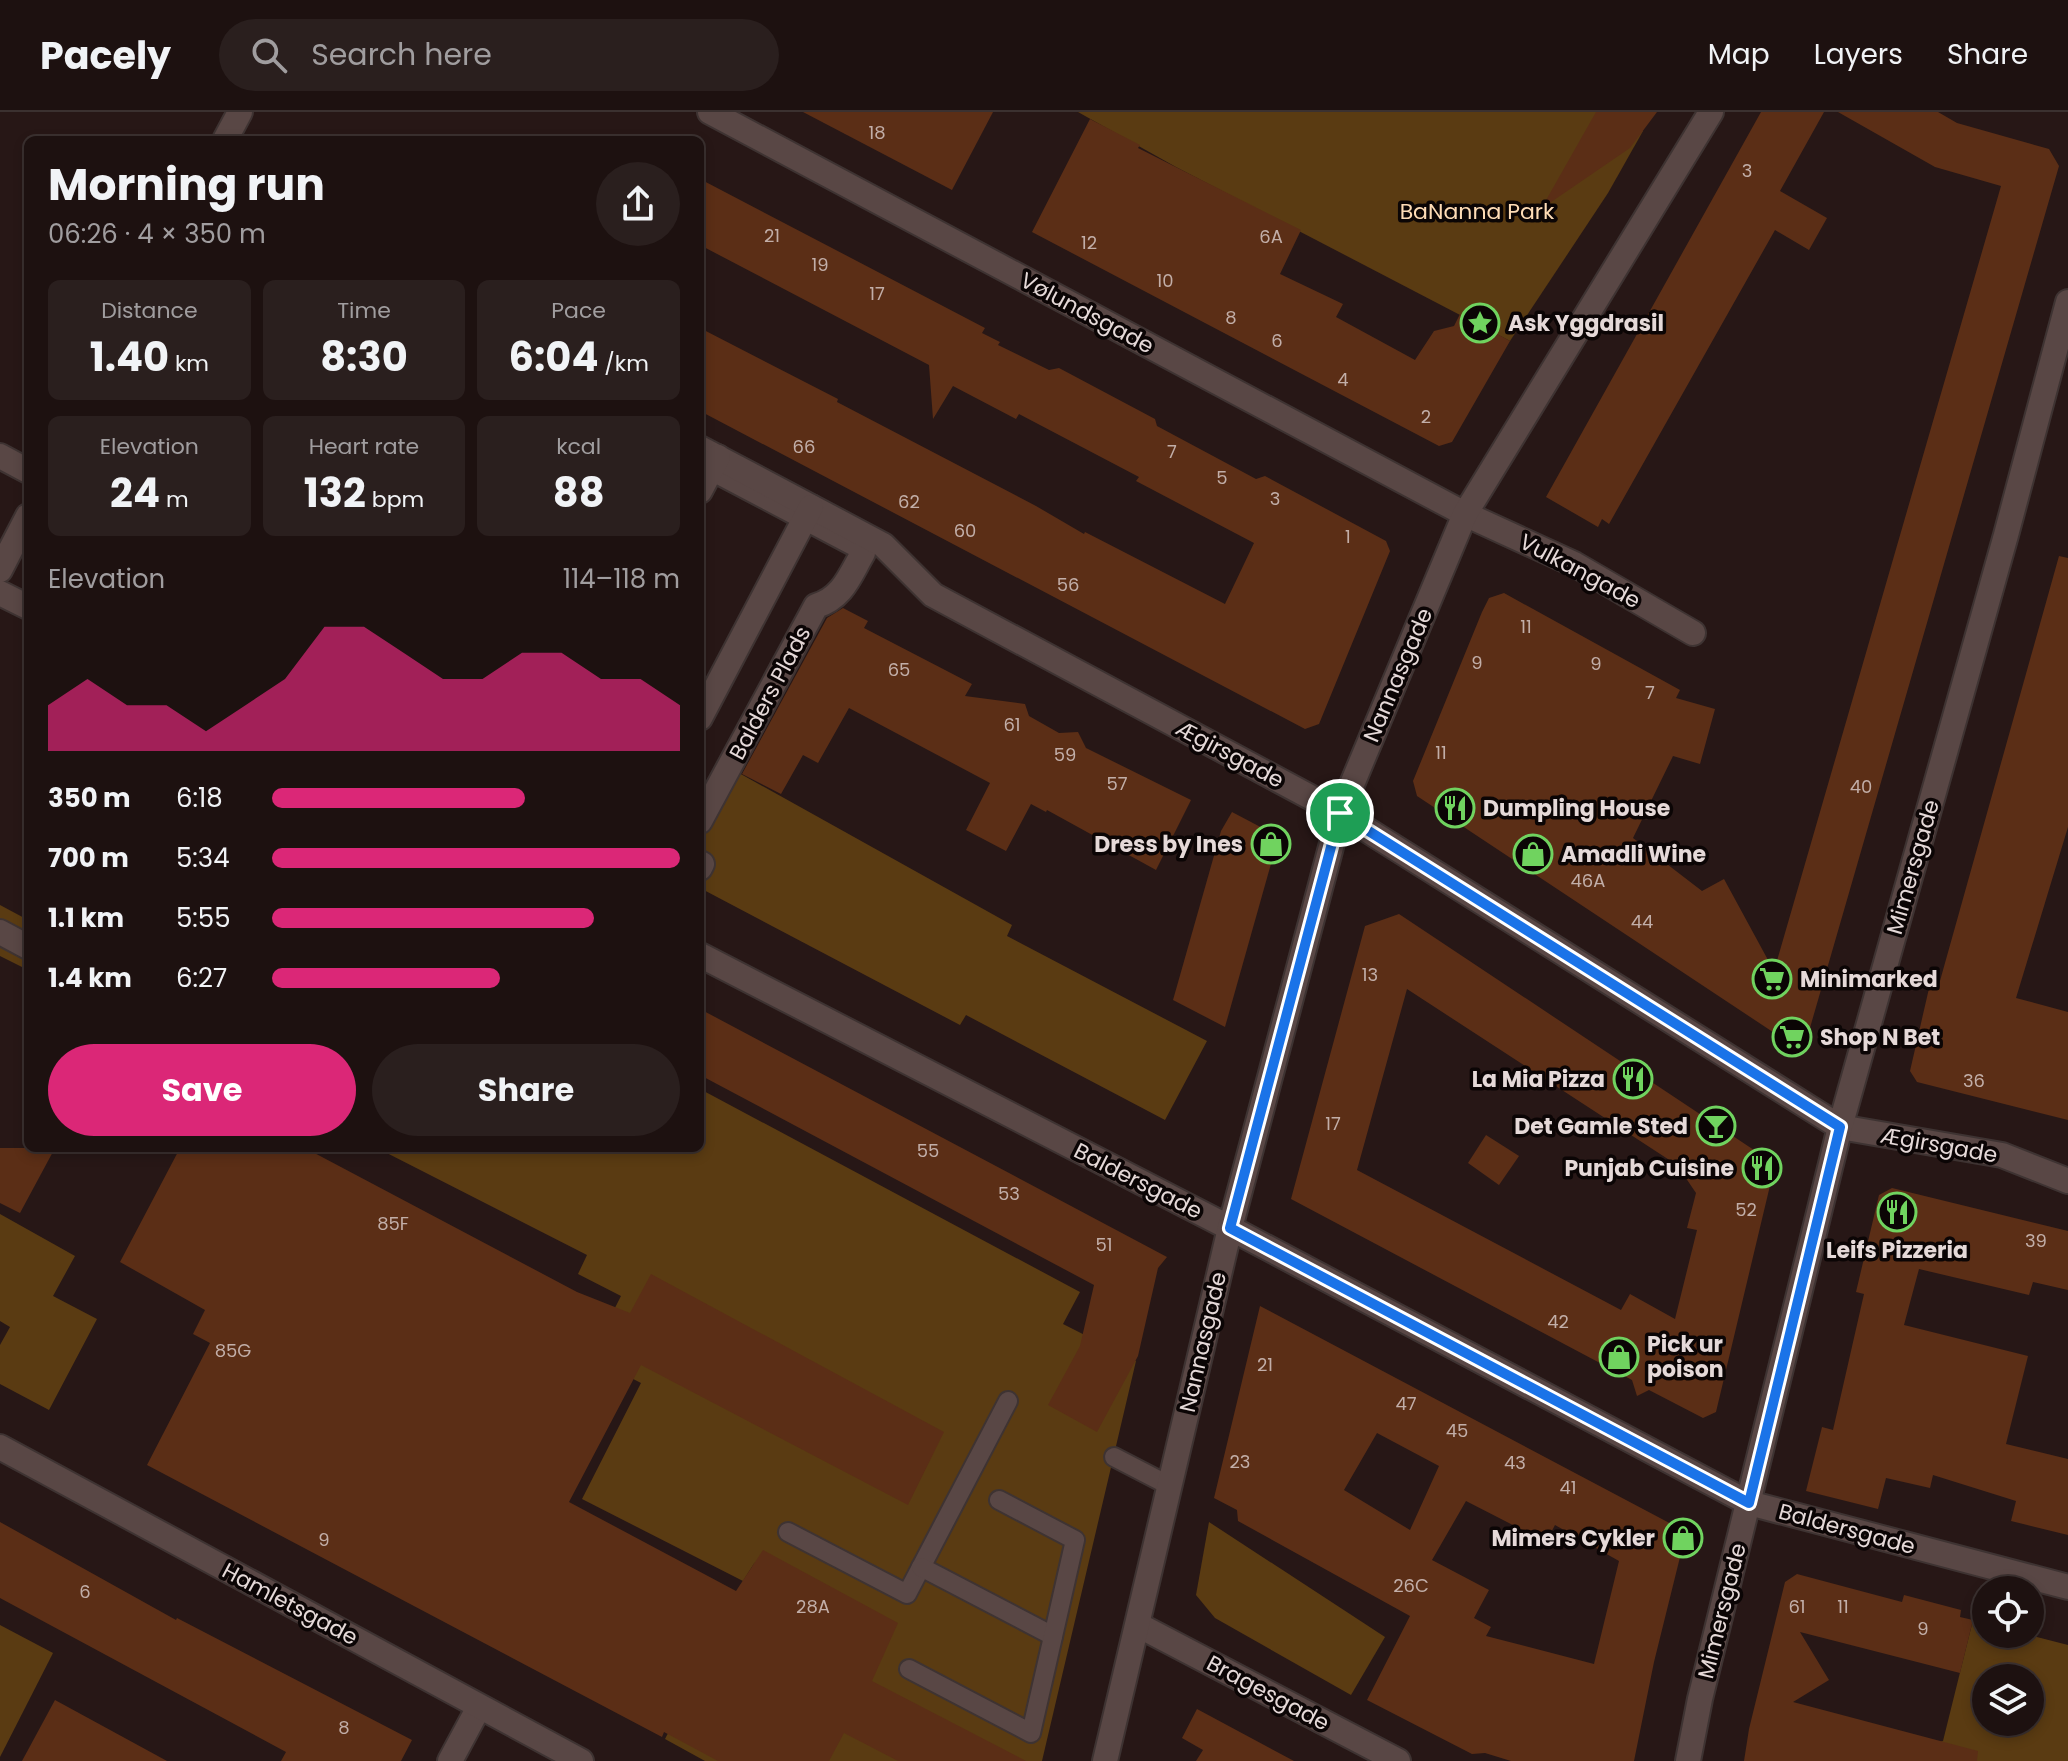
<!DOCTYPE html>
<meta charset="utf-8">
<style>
body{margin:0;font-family:Poppins,sans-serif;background:#2a1f1e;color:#f1f3f6;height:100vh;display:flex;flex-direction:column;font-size:30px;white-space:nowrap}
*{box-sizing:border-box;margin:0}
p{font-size:26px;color:#a09d9f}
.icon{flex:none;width:44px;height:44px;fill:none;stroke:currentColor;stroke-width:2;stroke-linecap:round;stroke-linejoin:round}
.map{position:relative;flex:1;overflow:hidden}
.panel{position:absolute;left:24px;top:24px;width:680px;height:1016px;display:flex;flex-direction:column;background:#1d1110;border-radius:12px;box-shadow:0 4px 12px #0003,0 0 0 2px #3b3130}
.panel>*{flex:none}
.buttons{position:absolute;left:1972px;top:1464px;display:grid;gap:16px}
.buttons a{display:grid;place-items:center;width:72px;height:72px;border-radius:50%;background:#1d1110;box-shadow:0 4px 12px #0003,0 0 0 2px #3b3130;font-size:40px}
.pin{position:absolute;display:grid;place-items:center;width:68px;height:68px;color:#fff;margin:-34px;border:4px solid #fff;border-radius:50%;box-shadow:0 2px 8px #0007}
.round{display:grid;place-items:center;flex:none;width:84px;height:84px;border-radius:42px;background:#2a1f1e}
.headline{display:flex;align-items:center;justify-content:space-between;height:136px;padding:0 24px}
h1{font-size:44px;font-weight:700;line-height:60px}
.stats{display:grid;grid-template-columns:repeat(3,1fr);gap:12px;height:136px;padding:8px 24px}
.stats div{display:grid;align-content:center;border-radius:12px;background:#2a1f1e;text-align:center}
.stats b{font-size:40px;font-weight:700}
.stats small{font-size:22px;font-weight:400}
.stats p{font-size:22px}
.chart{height:224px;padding:16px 24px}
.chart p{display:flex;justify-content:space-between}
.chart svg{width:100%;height:144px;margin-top:8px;fill:#db2777;opacity:.7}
.action{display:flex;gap:16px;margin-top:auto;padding:16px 24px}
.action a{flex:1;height:92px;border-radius:48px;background:#db2777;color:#fff;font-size:32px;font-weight:700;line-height:92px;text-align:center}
.action a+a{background:#2a1f1e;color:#f1f3f6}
ul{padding:0 24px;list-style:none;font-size:26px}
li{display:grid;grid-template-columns:128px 96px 1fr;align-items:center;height:60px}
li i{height:20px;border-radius:10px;background:#db2777}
header{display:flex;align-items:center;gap:48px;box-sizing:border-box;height:112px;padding:0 40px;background:#1d1110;border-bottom:2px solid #3b3130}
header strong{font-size:38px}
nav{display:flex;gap:44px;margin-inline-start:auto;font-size:28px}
.search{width:560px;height:72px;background:#2a1f1e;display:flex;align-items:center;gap:20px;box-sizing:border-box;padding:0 28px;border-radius:44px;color:#a09d9f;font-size:30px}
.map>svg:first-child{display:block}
.green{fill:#5a3b12;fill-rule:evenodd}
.building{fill:#5b2e16;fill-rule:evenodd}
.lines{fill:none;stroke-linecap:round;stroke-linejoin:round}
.service-casing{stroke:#3e3332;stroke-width:22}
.pedestrian-casing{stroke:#3e3332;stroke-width:28}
.minor-casing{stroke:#3e3332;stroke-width:28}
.tertiary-casing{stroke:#3e3332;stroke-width:28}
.service{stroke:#594745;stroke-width:18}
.pedestrian{stroke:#594745;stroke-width:24}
.minor{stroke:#594745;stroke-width:24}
.tertiary{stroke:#594745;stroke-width:24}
.route-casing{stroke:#fff;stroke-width:16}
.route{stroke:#1a73e8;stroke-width:10}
.labels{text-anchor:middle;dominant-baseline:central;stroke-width:7;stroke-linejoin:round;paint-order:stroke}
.number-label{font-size:18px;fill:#c2aea8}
.park-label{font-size:22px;fill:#fedcb6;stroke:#0b0505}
.street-label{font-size:22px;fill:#e5d9d8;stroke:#0b0505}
.poi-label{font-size:22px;font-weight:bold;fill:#e5d9d8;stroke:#0b0505;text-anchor:start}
</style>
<header>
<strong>Pacely</strong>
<div class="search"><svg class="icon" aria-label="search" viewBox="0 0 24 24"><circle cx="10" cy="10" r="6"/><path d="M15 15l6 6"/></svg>Search here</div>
<nav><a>Map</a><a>Layers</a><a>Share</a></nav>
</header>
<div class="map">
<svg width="2068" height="1649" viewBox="0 0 2068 1649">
<rect width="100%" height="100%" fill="#271716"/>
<g class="green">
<polygon points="1078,0 1608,0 1643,19 1608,81 1510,229 1176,55"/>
<polygon points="730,656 1012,813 1007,824 1207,929 1165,1008 966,903 960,913 700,776 700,709"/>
<polygon points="0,793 28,808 28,858 0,844"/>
<polygon points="700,977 1080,1180 1063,1212 1136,1249 1042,1649 705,1649 665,1627 755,1450 743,1469 582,1387 641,1271 590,1245 621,1184 578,1162 587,1143 377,1036 700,1036"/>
<polygon points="0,1102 75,1144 53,1184 97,1207 49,1298 0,1272 0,1233 10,1215 0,1209"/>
<polygon points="1209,1410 1385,1525 1351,1583 1215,1506 1196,1483"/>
<path d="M1973,1508L1986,1512V1522H2025L2068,1533V1649H1881L1943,1629ZM1986,1566H2030V1610H1986Z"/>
<polygon points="0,1513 53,1541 0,1645"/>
</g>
<g class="building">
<polygon points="803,0 993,0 952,78"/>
<polygon points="1596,0 1657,0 1630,36 1541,97"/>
<polygon points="1761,0 1824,0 1780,79 1827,106 1809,138 1775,118 1609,412 1602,407 1598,415 1546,385"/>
<polygon points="1838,0 1938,0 1957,11 2049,37 2059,54 1803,940 1417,684 1413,669 1482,500 1489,486 1504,481 1680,578 1676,586 1715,597 1700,652 1673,644 1633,726 1702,779 1724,767 1774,859 2001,74 1935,55"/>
<polygon points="1090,7 1140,33 1138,36 1301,118 1280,162 1343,192 1336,205 1415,248 1434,219 1454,214 1460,202 1510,229 1452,330 1439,334 1032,120"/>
<polygon points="700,67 985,216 982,221 1000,230 998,233 1049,258 1059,256 1155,307 1157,314 1256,367 1265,364 1386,429 1390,439 1319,612 1305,617 700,299 700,216 838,287 837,290 1036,394 1084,422 1085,420 1225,492 1254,431 1136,369 1139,365 1019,302 1016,307 953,274 933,307 929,253 700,133"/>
<polygon points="2059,444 2068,446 2068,715 2016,886 2068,900 2068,1008 1917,970 1910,959 1930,872 1938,876"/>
<polygon points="843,496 868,509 864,516 972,572 965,584 1025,592 1029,604 1059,621 1078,620 1086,636 1191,688 1156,758 1047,698 1046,700 1031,692 1006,739 966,718 990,671 849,596 818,651 803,643 781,682 742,662 827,506"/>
<polygon points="1232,700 1270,720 1276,734 1225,915 1173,888 1221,719"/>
<path d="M1399,802L1769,1048L1773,1061L1716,1300L1703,1306L1649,1278L1637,1284L1632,1268L1291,1087L1365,814ZM1407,877L1677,1053L1696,1081L1687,1116L1697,1118L1675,1207L1630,1182L1621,1198L1357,1058Z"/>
<polygon points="700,897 1167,1145 1158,1156 1138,1244 1097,1320 1048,1293 1080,1234 1094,1173 700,963"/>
<polygon points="1486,1023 1519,1044 1499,1073 1468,1051"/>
<polygon points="0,1036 55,1036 20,1101 0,1091"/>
<polygon points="180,1036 305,1036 577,1180 630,1201 651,1162 944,1320 908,1393 641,1253 569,1390 736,1479 763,1438 898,1511 872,1569 1026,1649 898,1649 844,1621 829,1649 718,1649 664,1620 662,1625 147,1353 210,1231 193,1222 205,1198 120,1150"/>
<polygon points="1892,1076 2068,1119 2068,1178 2033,1170 2029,1183 1919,1157 1904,1213 2028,1244 2006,1332 2068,1347 2068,1423 2011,1409 2016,1389 1933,1363 1930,1376 1886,1366 1878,1397 1806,1379 1822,1315 1833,1318 1864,1182 1856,1180 1879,1083"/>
<path d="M1260,1194L1677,1415L1684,1429L1654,1550L1634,1649H1511L1485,1641L1472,1642L1367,1588L1410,1504L1238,1409L1237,1398L1214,1386ZM1377,1321L1439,1354L1410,1418L1344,1378ZM1466,1389L1546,1430L1555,1413L1619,1449L1594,1552L1486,1524L1491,1515L1474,1506L1489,1478L1432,1448Z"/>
<polygon points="0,1410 176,1508 177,1506 412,1628 401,1649 281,1649 286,1640 0,1486"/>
<polygon points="1797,1462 1902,1490 1904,1483 1961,1498 1960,1505 1973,1508 1960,1561 1800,1520 1829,1568 1793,1590 1978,1639 1977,1649 1744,1649 1749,1617 1785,1470"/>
<polygon points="55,1588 167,1649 22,1649"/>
<polygon points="1197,1597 1294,1649 1196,1649 1203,1638 1182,1626"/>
</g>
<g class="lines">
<g class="service-casing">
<g id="service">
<polyline points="1114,1345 1170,1374"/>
<polyline points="788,1420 907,1482 1008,1289"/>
<polyline points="921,1455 1053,1524"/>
<polyline points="909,1557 1031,1621 1075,1428 999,1388"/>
</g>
</g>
<g class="pedestrian-casing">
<g id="pedestrian">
<path d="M700,350L861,435L863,441C850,463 843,486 816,494L700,709"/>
<polyline points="700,751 702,752 700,756"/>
</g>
</g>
<g class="minor-casing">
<g id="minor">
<polyline points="710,0 1465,402 1574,452 1693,521"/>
<polyline points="700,336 883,433 933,483 1340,701 1840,1015 2002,1043 2068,1069"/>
<polyline points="0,344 28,359"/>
<polyline points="700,379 718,345"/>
<polyline points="0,481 28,495"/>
<polyline points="700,606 811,395"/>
<polyline points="0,820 28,835"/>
<polyline points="700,843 1230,1116 1749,1391 2068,1475"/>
<polyline points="1138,1513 1398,1649"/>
<polyline points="450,1649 479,1595"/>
<polyline points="1105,1649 1230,1116 1340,701 1465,402 1711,0"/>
</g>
</g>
<g class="tertiary-casing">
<g id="tertiary">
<polyline points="225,28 240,0"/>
<polyline points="0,458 28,404"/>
<polyline points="0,1335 581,1649"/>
<polyline points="1688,1649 1700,1587 1840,1015 2006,423 2068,190"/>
</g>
</g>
<use href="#service" class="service"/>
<use href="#pedestrian" class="pedestrian"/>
<use href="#minor" class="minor"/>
<use href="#tertiary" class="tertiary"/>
</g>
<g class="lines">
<g class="route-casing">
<polygon id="route" points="1340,701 1840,1015 1749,1391 1230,1116"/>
</g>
<use href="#route" class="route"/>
</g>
<defs>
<g id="sight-ring" transform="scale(2)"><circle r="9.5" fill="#0b0505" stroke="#70d35f" stroke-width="1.5"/><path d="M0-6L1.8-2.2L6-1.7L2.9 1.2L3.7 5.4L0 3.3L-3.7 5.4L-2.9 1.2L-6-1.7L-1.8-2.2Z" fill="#70d35f"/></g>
<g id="restaurant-ring" transform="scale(2)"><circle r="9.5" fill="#0b0505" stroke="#70d35f" stroke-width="1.5"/><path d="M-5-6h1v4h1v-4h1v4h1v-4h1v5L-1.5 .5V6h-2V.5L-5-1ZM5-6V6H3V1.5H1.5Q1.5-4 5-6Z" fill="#70d35f"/></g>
<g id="shop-ring" transform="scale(2)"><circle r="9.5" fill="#0b0505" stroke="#70d35f" stroke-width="1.5"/><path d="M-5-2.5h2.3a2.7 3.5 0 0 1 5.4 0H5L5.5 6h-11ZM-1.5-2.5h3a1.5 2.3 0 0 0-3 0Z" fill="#70d35f"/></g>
<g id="supermarket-ring" transform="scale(2)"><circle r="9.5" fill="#0b0505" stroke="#70d35f" stroke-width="1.5"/><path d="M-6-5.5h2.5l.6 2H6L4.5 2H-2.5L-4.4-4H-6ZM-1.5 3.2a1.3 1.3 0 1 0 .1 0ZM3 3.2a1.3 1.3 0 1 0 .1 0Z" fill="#70d35f"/></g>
<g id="bar-ring" transform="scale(2)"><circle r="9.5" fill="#0b0505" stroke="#70d35f" stroke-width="1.5"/><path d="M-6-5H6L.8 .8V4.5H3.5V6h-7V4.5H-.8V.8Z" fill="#70d35f"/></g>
</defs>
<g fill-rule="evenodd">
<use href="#sight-ring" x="1480" y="211"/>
<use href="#restaurant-ring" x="1455" y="696"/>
<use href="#shop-ring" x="1271" y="732"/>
<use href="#shop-ring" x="1533" y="742"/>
<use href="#supermarket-ring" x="1772" y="867"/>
<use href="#supermarket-ring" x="1792" y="925"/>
<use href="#restaurant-ring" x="1633" y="967"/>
<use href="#bar-ring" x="1716" y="1014"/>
<use href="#restaurant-ring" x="1762" y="1056"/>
<use href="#restaurant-ring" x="1897" y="1100"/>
<use href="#shop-ring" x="1619" y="1245"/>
<use href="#shop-ring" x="1683" y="1426"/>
</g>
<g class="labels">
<g class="number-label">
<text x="877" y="20">18</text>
<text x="1747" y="58">3</text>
<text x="772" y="123">21</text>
<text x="1271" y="124">6A</text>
<text x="1089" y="130">12</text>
<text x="820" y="152">19</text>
<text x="1165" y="168">10</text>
<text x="877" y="181">17</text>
<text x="1231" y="205">8</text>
<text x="1277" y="228">6</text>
<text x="1343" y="267">4</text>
<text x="1426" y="304">2</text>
<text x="804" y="334">66</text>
<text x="1172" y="339">7</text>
<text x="1222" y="365">5</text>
<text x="1275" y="386">3</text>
<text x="909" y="389">62</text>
<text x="965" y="418">60</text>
<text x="1348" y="424">1</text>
<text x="1068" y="472">56</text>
<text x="1526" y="514">11</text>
<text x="1477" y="550">9</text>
<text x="1596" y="551">9</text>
<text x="899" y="557">65</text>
<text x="1650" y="580">7</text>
<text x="1012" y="612">61</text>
<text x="1441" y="640">11</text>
<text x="1065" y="642">59</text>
<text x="1117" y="671">57</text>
<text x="1861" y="674">40</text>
<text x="1588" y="768">46A</text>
<text x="1642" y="809">44</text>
<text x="1370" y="862">13</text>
<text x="1974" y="968">36</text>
<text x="1333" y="1011">17</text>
<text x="928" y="1038">55</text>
<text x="1009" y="1081">53</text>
<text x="1746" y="1097">52</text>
<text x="393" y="1111">85F</text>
<text x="2036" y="1128">39</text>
<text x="1104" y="1132">51</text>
<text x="1558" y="1209">42</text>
<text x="233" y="1238">85G</text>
<text x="1265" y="1252">21</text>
<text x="1406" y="1291">47</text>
<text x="1457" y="1318">45</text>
<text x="1240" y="1349">23</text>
<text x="1515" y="1350">43</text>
<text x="1568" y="1375">41</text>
<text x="324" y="1427">9</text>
<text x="1411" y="1473">26C</text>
<text x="85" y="1479">6</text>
<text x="813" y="1494">28A</text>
<text x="1797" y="1494">61</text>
<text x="1843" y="1494">11</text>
<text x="1923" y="1516">9</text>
<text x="344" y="1615">8</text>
</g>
<g class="park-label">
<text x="1477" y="99">BaNanna Park</text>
</g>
<g class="street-label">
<text transform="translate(1087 201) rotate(28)">Vølundsgade</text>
<text transform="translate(1580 459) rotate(28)">Vulkangade</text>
<text transform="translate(1398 563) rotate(-67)">Nannasgade</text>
<text transform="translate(770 581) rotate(-62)">Balders Plads</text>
<text transform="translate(1230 642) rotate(28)">Ægirsgade</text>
<text transform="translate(1913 755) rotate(-74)">Mimersgade</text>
<text transform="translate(1939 1033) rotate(10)">Ægirsgade</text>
<text transform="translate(1138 1069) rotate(27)">Baldersgade</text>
<text transform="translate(1203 1230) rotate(-77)">Nannasgade</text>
<text transform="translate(1847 1417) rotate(15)">Baldersgade</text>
<text transform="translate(290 1492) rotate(28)">Hamletsgade</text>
<text transform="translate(1722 1499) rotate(-76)">Mimersgade</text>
<text transform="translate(1268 1581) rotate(28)">Bragesgade</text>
</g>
<g class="poi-label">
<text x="1508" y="211">Ask Yggdrasil</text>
<text x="1483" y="696">Dumpling House</text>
<text x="1243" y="732" text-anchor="end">Dress by Ines</text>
<text x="1561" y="742">Amadli Wine</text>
<text x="1800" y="867">Minimarked</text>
<text x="1820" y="925">Shop N Bet</text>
<text x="1605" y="967" text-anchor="end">La Mia Pizza</text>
<text x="1688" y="1014" text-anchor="end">Det Gamle Sted</text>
<text x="1734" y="1056" text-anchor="end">Punjab Cuisine</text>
<text x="1897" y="1138" text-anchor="middle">Leifs Pizzeria</text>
<text x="1647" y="1232">Pick ur<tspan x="1647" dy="25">poison</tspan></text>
<text x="1655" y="1426" text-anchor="end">Mimers Cykler</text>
</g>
</g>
</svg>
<div class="buttons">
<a><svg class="icon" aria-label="locate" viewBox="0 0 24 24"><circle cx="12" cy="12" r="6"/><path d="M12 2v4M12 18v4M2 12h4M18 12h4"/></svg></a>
<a><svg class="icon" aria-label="layers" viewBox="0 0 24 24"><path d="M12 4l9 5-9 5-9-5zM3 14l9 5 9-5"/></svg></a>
</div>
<div class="pin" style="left:1340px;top:701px;background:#1e9e55"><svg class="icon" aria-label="arrive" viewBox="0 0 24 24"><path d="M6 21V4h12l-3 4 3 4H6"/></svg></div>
<section class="panel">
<div class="headline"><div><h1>Morning run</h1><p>06:26 · 4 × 350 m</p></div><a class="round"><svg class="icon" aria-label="share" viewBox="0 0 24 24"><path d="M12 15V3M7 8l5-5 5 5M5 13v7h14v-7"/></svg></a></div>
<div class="stats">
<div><p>Distance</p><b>1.40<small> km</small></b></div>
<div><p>Time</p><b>8:30</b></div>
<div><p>Pace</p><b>6:04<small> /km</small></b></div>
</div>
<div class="stats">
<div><p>Elevation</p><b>24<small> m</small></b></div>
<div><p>Heart rate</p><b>132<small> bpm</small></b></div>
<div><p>kcal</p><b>88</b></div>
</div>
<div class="chart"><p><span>Elevation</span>114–118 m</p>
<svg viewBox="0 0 160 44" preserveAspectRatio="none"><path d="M0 44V30L10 22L20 30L30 30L40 38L50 30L60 22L70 6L80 6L90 14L100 22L110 22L120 14L130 14L140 22L150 22L160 30V44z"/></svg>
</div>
<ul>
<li><b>350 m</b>6:18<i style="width:62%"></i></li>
<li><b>700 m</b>5:34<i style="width:100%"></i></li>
<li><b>1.1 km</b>5:55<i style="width:79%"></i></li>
<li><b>1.4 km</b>6:27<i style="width:56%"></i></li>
</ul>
<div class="action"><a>Save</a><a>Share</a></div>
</section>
</div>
